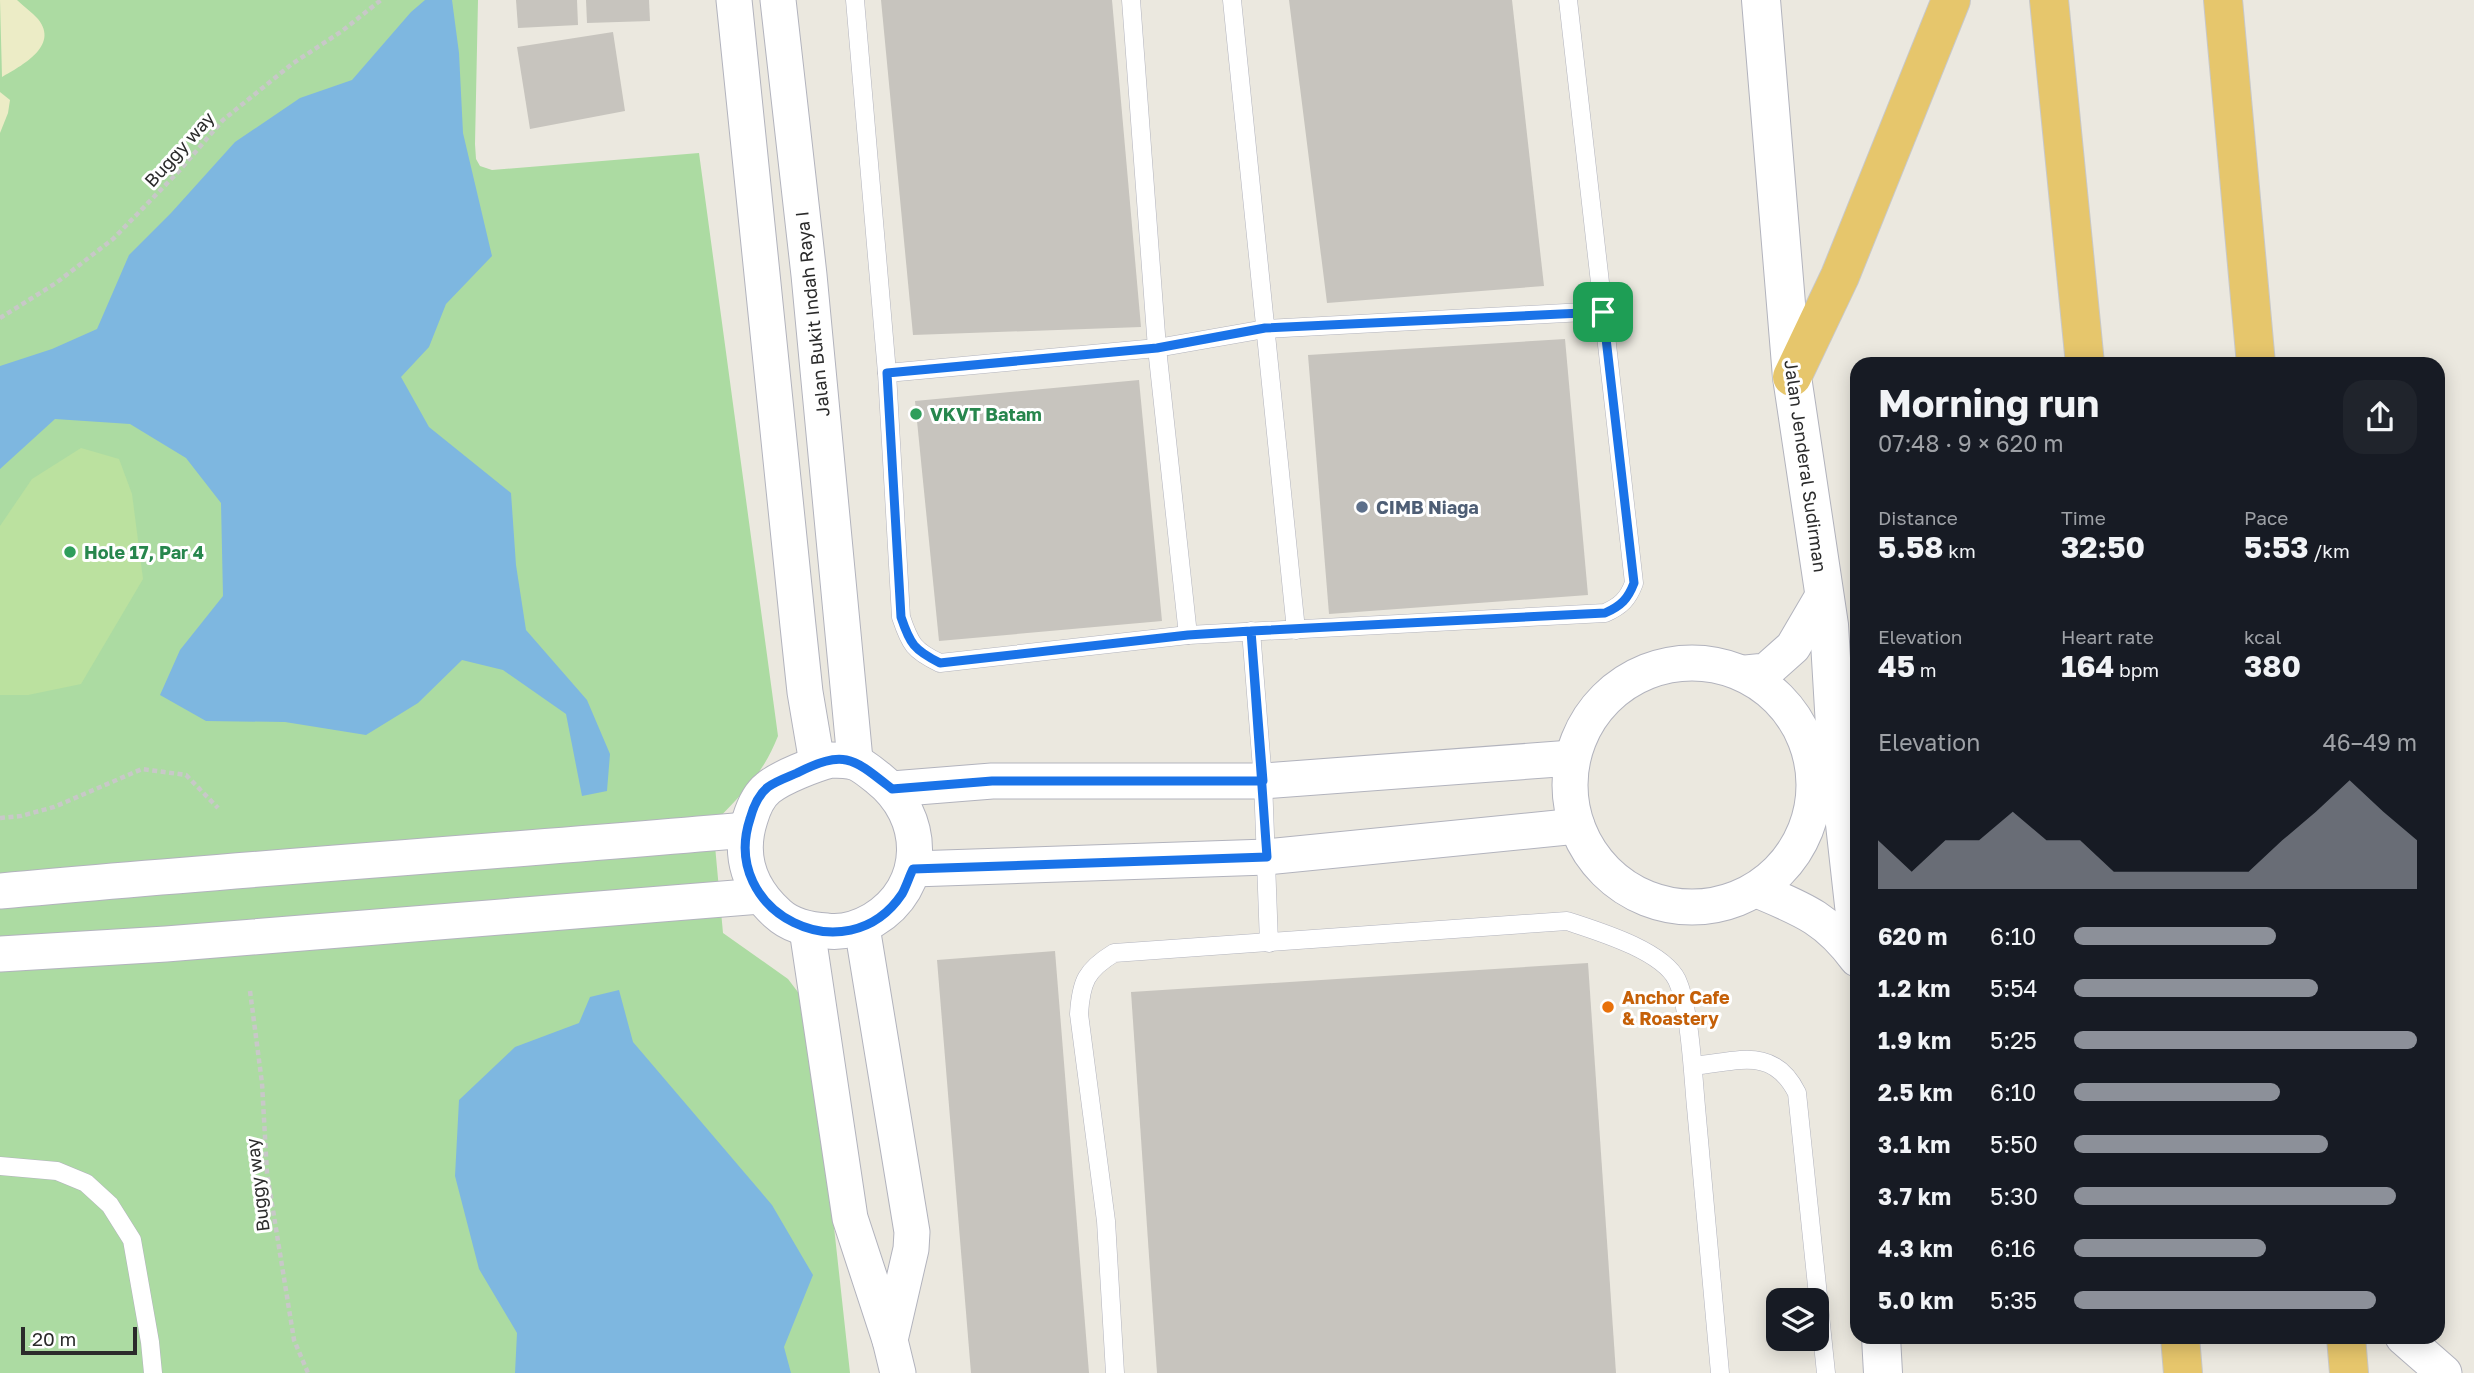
<!DOCTYPE html>
<meta charset="utf-8">
<style>
body{margin:0;font-family:"Golos Text",sans-serif;background:#20242c;color:#f1f3f6;height:100vh;display:flex;flex-direction:column;font-size:26px;white-space:nowrap}
*{box-sizing:border-box;margin:0}
p{font-size:23px;color:#9ea1a6}
.icon{flex:none;width:38px;height:38px;fill:none;stroke:currentColor;stroke-width:2;stroke-linecap:round;stroke-linejoin:round}
.map{position:relative;flex:1;overflow:hidden}
.drawer{position:absolute;left:1850px;top:357px;width:595px;height:987px;display:flex;flex-direction:column;background:#171b24;border-radius:21px;box-shadow:0 4px 18px #0003}
.drawer>*{flex:none}
.controls{position:absolute;left:1766px;top:1288px;display:grid;gap:14px}
.controls a{display:grid;place-items:center;width:63px;height:63px;border-radius:14px;background:#171b24;box-shadow:0 4px 18px #0003;font-size:35px}
.scale{position:absolute;left:21px;bottom:18px;width:116px;box-sizing:border-box;padding-left:7px;border:4px solid #2b2b2b;border-top:0;font-size:19px;line-height:24px;white-space:nowrap;color:#2b2b2b;-webkit-text-stroke:5px #fff;paint-order:stroke}
.pin{position:absolute;display:grid;place-items:center;width:60px;height:60px;color:#fff;margin:-30px;border-radius:14px;box-shadow:0 4px 10px #0006}
.round{display:grid;place-items:center;flex:none;width:74px;height:74px;border-radius:21px;background:#20242c}
.summary{display:flex;align-items:center;justify-content:space-between;height:119px;padding:0 28px}
h1{font-size:38px;font-weight:700;line-height:52px}
.metrics{display:grid;grid-template-columns:repeat(3,1fr);gap:10px;height:119px;padding:7px 28px}
.metrics div{display:grid;align-content:center}
.metrics b{font-size:30px;font-weight:700}
.metrics small{font-size:19px;font-weight:400}
.metrics p{font-size:19px}
.chart{height:196px;padding:14px 28px}
.chart p{display:flex;justify-content:space-between}
.chart svg{width:100%;height:126px;margin-top:7px;fill:#8c9099;opacity:.7}
ul{padding:0 28px;list-style:none;font-size:23px}
li{display:grid;grid-template-columns:112px 84px 1fr;align-items:center;height:52px}
li i{height:18px;border-radius:9px;background:#8c9099}
.map>svg:first-child{display:block}
.green{fill:#acdba2}
.sand{fill:#ececc6}
.pitch{fill:#bbe19f}
.water{fill:#7eb7e0}
.building{fill:#c7c4be}
.lines{fill:none;stroke-linecap:round;stroke-linejoin:round}
.service-casing{stroke:#b2b3bd;stroke-width:19}
.minor-casing{stroke:#b2b3bd;stroke-width:37}
.tertiary-casing{stroke:#b2b3bd;stroke-width:40}
.trunk-casing{stroke:#c8c8c8;stroke-width:40}
.path{stroke:#c8c8c8;stroke-width:4.5;stroke-dasharray:5 3.5;stroke-linecap:butt}
.service{stroke:#fff;stroke-width:18}
.minor{stroke:#fff;stroke-width:35}
.tertiary{stroke:#fff;stroke-width:38}
.trunk{stroke:#e6c66c;stroke-width:38}
.route-casing{stroke:#fff;stroke-width:14}
.route{stroke:#1a73e8;stroke-width:9}
.leisure-dot{fill:#2e9e5b;stroke:#fff;stroke-width:2.5}
.service-dot{fill:#5c6f8a;stroke:#fff;stroke-width:2.5}
.food-dot{fill:#e8710a;stroke:#fff;stroke-width:2.5}
.labels{text-anchor:middle;dominant-baseline:central;stroke-width:6;stroke-linejoin:round;paint-order:stroke}
.street-label{font-size:18px;fill:#2b2b2b;stroke:#fff}
.leisure-label{font-size:18px;font-weight:bold;fill:#27864d;stroke:#fff;text-anchor:start}
.service-label{font-size:18px;font-weight:bold;fill:#4e5e75;stroke:#fff;text-anchor:start}
.food-label{font-size:18px;font-weight:bold;fill:#c56008;stroke:#fff;text-anchor:start}
</style>
<div class="map">
<svg width="2474" height="1373" viewBox="0 0 2474 1373">
<rect width="100%" height="100%" fill="#ebe8df"/>
<path class="green" d="M0,0H478L475,144L476,159L480,166L492,170L699,153L778,736C762,776 742,794 713,824L723,933L788,979L810,1008L850,1373H0Z"/>
<g class="sand">
<path d="M0,0H17C23,6 32,12 38,19C60,46 21,66 2,77Z"/>
<polygon points="0,92 10,100 8,113 0,133"/>
</g>
<polygon class="pitch" points="81,448 119,459 132,494 143,579 81,684 28,695 0,695 0,526 32,479"/>
<g class="water">
<polygon points="425,0 452,0 459,53 463,133 492,256 446,304 429,347 401,377 429,427 511,493 516,565 526,630 587,700 610,754 607,791 582,796 566,714 503,670 462,660 418,703 366,735 285,722 206,721 160,695 180,650 223,596 221,503 186,458 130,424 55,419 0,469 0,366 52,349 97,329 129,255 171,213 235,142 300,98 352,80 411,12"/>
<polygon points="619,990 633,1042 772,1205 813,1275 784,1347 791,1373 515,1373 517,1333 479,1269 455,1176 459,1100 515,1047 579,1023 590,997"/>
</g>
<g class="building">
<polygon points="516,0 577,0 578,25 518,28"/>
<polygon points="586,0 649,0 650,21 587,23"/>
<polygon points="881,0 1112,0 1141,327 913,335"/>
<polygon points="1289,0 1512,0 1544,286 1327,303"/>
<polygon points="613,32 625,111 530,129 517,47"/>
<polygon points="1565,339 1588,595 1329,614 1308,355"/>
<polygon points="1139,380 1162,621 939,641 915,401"/>
<polygon points="1055,951 1089,1373 971,1373 937,960"/>
<polygon points="1588,963 1616,1373 1157,1373 1131,992"/>
</g>
<g class="lines">
<g class="service-casing">
<g id="service">
<path d="M855,0L887,373L901,617C910,644 914,651 940,663L1188,635L1605,613C1621,606 1628,599 1634,583L1568,0"/>
<polyline points="1131,0 1157,348 1188,635"/>
<polyline points="1232,0 1296,630"/>
<polyline points="887,373 1157,348 1265,329 1603,311"/>
<polyline points="1251,631 1263,781 1269,943"/>
<path d="M1693,1066C1737,1062 1773,1045 1797,1093L1826,1373"/>
<polyline points="0,1166 57,1171 86,1183 110,1205 132,1240 150,1342 153,1373"/>
<path d="M1115,1373L1106,1221L1079,1014C1081,982 1086,970 1114,953L1567,921C1597,931 1662,950 1677,980C1690,1008 1693,1075 1696,1107C1704,1196 1712,1284 1720,1373"/>
</g>
</g>
<g class="minor-casing">
<g id="minor">
<polyline points="734,0 798,626 805,692 817,763"/>
<polyline points="778,0 809,275 855,760"/>
<circle cx="1692" cy="785" r="122"/>
<polyline points="1746,673 1766,671 1793,647 1824,594"/>
<path d="M831,760C856,760 858,762 878,778C927,816 928,887 873,920C859,928 843,933 827,931C811,930 791,926 778,914C750,889 738,856 750,819C753,809 759,795 768,788C781,777 815,764 831,760Z"/>
<polyline points="892,789 992,781 1263,781 1572,758"/>
<polyline points="913,869 1267,857 1577,826"/>
<path d="M1757,890C1802,909 1827,918 1857,959"/>
<path d="M0,891C248,868 497,852 746,830"/>
<polyline points="862,927 912,1232 911,1249 890,1340"/>
<polyline points="807,929 850,1218 890,1340 898,1373"/>
<polyline points="0,954 166,944 760,896"/>
<polyline points="2403,1337 2444,1373"/>
</g>
</g>
<g class="tertiary-casing">
<g id="tertiary">
<polyline points="1761,0 1792,377 1829,625 1836,743 1857,932"/>
<polyline points="1881,1337 1883,1373"/>
</g>
</g>
<g class="trunk-casing">
<g id="trunk">
<polyline points="2049,0 2085,364"/>
<polyline points="2223,0 2256,364"/>
<polyline points="1792,377 1840,276 1951,0"/>
<polyline points="2180,1337 2183,1373"/>
<polyline points="2346,1337 2349,1373"/>
</g>
</g>
<g class="path">
<polyline points="0,318 56,283 113,239 179,171 223,120 292,64 342,31 381,0"/>
<polyline points="0,818 21,816 54,807 142,769 186,775 218,808"/>
<polyline points="250,991 262,1083 267,1173 294,1340 308,1373"/>
</g>
<use href="#service" class="service"/>
<use href="#minor" class="minor"/>
<use href="#tertiary" class="tertiary"/>
<use href="#trunk" class="trunk"/>
</g>
<g class="lines">
<g class="route-casing">
<path id="route" d="M1603,312L1265,328L1157,348L887,373L901,617C910,644 914,650 940,663L1188,635L1251,631L1267,857L913,869C909,877 906,887 902,894C847,976 719,913 750,819C753,808 759,794 768,787C776,781 788,777 797,773C845,749 853,758 892,789L992,781H1263L1251,631L1605,613C1621,606 1628,599 1634,583L1603,312"/>
</g>
<use href="#route" class="route"/>
</g>
<g class="leisure-dot">
<circle cx="916" cy="414" r="7"/>
<circle cx="70" cy="552" r="7"/>
</g>
<circle class="service-dot" cx="1362" cy="507" r="7"/>
<circle class="food-dot" cx="1608" cy="1007" r="7"/>
<g class="labels">
<g class="street-label">
<text transform="translate(179 149) rotate(-48)">Buggy way</text>
<text transform="translate(812 314) rotate(-96)">Jalan Bukit Indah Raya I</text>
<text transform="translate(1806 466) rotate(82)">Jalan Jenderal Sudirman</text>
<text transform="translate(257 1185) rotate(-97)">Buggy way</text>
</g>
<g class="leisure-label">
<text x="930" y="414">VKVT Batam</text>
<text x="84" y="552">Hole 17, Par 4</text>
</g>
<g class="service-label">
<text x="1376" y="507">CIMB Niaga</text>
</g>
<g class="food-label">
<text x="1622" y="997">Anchor Cafe<tspan x="1622" dy="21">&amp; Roastery</tspan></text>
</g>
</g>
</svg>
<div class="controls">
<a><svg class="icon" aria-label="layers" viewBox="0 0 24 24"><path d="M12 4l9 5-9 5-9-5zM3 14l9 5 9-5"/></svg></a>
</div>
<div class="scale">20 m</div>
<div class="pin" style="left:1603px;top:312px;background:#1e9e55"><svg class="icon" aria-label="arrive" viewBox="0 0 24 24"><path d="M6 21V4h12l-3 4 3 4H6"/></svg></div>
<section class="drawer">
<div class="summary"><div><h1>Morning run</h1><p>07:48 · 9 × 620 m</p></div><a class="round"><svg class="icon" aria-label="share" viewBox="0 0 24 24"><path d="M12 15V3M7 8l5-5 5 5M5 13v7h14v-7"/></svg></a></div>
<div class="metrics">
<div><p>Distance</p><b>5.58<small> km</small></b></div>
<div><p>Time</p><b>32:50</b></div>
<div><p>Pace</p><b>5:53<small> /km</small></b></div>
</div>
<div class="metrics">
<div><p>Elevation</p><b>45<small> m</small></b></div>
<div><p>Heart rate</p><b>164<small> bpm</small></b></div>
<div><p>kcal</p><b>380</b></div>
</div>
<div class="chart"><p><span>Elevation</span>46–49 m</p>
<svg viewBox="0 0 160 44" preserveAspectRatio="none"><path d="M0 44V27L10 38L20 27L30 27L40 17L50 27L60 27L70 38L80 38L90 38L100 38L110 38L120 27L130 17L140 6L150 17L160 27V44z"/></svg>
</div>
<ul>
<li><b>620 m</b>6:10<i style="width:59%"></i></li>
<li><b>1.2 km</b>5:54<i style="width:71%"></i></li>
<li><b>1.9 km</b>5:25<i style="width:100%"></i></li>
<li><b>2.5 km</b>6:10<i style="width:60%"></i></li>
<li><b>3.1 km</b>5:50<i style="width:74%"></i></li>
<li><b>3.7 km</b>5:30<i style="width:94%"></i></li>
<li><b>4.3 km</b>6:16<i style="width:56%"></i></li>
<li><b>5.0 km</b>5:35<i style="width:88%"></i></li>
</ul>
</section>
</div>
